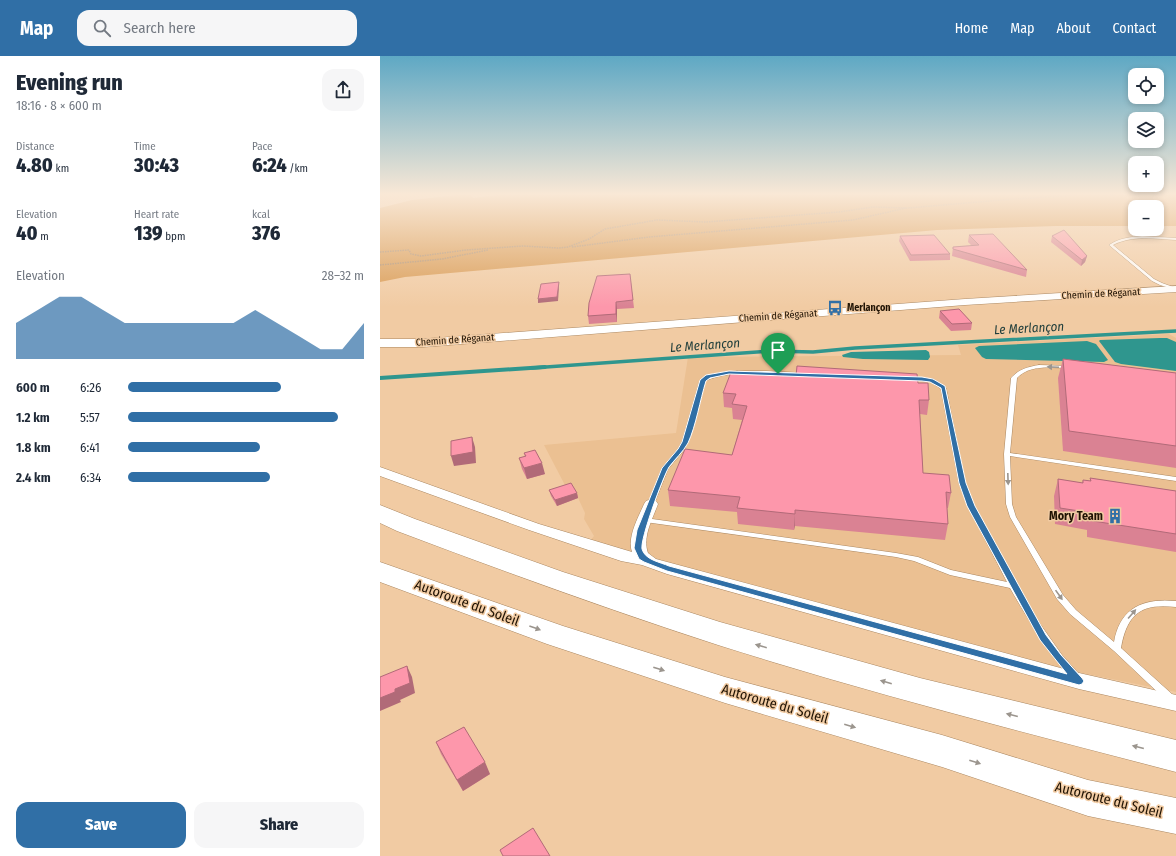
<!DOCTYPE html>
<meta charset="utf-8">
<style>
body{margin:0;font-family:"Fira Sans Condensed",sans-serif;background:#f6f6f7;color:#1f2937;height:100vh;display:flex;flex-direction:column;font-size:15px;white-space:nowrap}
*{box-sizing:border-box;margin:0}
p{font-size:13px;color:#747a83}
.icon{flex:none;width:22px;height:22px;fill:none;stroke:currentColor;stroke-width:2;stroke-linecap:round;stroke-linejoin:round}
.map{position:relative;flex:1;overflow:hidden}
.sheet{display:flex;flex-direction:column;background:#fff;width:380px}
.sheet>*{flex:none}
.fabs{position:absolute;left:748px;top:12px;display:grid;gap:8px}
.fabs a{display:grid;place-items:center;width:36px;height:36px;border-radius:8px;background:#fff;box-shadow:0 2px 6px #0003;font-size:20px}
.pin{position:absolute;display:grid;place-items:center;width:34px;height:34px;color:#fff;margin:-41px -17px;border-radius:50% 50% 50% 0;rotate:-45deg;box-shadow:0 0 4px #0007}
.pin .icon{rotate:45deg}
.round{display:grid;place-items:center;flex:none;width:42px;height:42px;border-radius:12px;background:#f6f6f7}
.summary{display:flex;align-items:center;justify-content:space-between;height:68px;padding:0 16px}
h1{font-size:22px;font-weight:800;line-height:30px}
.metrics{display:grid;grid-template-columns:repeat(3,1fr);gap:6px;height:68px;padding:4px 16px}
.metrics div{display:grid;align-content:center}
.metrics b{font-size:20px;font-weight:800}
.metrics small{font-size:11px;font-weight:400}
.metrics p{font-size:11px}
.chart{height:112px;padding:8px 16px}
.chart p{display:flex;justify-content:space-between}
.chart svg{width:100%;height:72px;margin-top:4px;fill:#306fa6;opacity:.7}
.action{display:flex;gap:8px;margin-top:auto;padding:8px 16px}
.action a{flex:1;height:46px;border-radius:12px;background:#306fa6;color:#fff;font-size:16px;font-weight:800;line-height:46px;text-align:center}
.action a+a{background:#f6f6f7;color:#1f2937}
ul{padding:0 16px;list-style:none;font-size:13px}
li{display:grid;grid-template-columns:64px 48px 1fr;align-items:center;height:30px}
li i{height:10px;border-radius:5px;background:#306fa6}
header{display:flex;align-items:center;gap:24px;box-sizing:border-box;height:56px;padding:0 20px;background:#306fa6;color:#fff}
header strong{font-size:19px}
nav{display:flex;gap:22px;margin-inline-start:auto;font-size:14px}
.search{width:280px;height:36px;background:#f6f6f7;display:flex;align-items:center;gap:10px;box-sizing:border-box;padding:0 14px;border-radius:12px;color:#747a83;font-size:15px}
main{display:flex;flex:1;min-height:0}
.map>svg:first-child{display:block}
.built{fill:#ebc092}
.green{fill:#d99b54}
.water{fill:#2f968e}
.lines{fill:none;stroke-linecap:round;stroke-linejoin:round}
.stream-far1{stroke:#2f968e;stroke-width:3.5}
.stream{stroke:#2f968e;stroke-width:4}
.service-casing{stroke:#aa8761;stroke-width:1}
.minor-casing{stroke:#aa8761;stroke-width:1}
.tertiary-casing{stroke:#aa8761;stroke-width:1}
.motorway-casing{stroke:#aa8761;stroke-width:1}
.path{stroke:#aa8c6d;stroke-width:1.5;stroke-dasharray:1.5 1;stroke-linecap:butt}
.service{fill:#fff;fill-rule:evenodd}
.minor{fill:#fff;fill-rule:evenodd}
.tertiary{fill:#fff;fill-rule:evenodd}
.motorway{fill:#fff;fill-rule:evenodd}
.wall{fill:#da8293}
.shaded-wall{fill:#b16a78}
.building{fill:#fd97ab;stroke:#b16a78}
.oneway{fill:#9b958e}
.route{fill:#306fa6;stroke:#fff;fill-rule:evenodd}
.labels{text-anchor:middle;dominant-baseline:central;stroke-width:3;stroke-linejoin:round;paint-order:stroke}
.far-street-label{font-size:10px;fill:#201304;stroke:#f1cba3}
.far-poi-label{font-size:10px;font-weight:bold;fill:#201304;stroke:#f1cba3;text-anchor:start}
.poi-label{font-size:12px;font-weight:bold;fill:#201304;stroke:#f1cba3;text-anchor:end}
.water-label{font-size:13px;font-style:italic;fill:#213f3c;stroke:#f1cba3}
.near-street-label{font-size:14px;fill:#201304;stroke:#f1cba3}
</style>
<header>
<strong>Map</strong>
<div class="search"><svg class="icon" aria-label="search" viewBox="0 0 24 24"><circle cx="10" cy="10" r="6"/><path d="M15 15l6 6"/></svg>Search here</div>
<nav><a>Home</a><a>Map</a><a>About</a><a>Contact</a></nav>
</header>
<main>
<section class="sheet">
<div class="summary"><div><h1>Evening run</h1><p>18:16 · 8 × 600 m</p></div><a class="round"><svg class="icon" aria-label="share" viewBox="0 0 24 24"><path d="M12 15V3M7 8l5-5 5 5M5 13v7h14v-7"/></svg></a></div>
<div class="metrics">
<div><p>Distance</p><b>4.80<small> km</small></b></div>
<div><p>Time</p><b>30:43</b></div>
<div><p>Pace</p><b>6:24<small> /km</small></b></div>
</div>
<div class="metrics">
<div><p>Elevation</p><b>40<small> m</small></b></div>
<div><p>Heart rate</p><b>139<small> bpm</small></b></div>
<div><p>kcal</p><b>376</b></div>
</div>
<div class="chart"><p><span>Elevation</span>28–32 m</p>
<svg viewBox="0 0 160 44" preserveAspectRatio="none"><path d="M0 44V22L10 14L20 6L30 6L40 14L50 22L60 22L70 22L80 22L90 22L100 22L110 14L120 22L130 30L140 38L150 38L160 22V44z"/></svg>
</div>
<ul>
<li><b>600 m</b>6:26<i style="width:65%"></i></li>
<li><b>1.2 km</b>5:57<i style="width:89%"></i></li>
<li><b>1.8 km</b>6:41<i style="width:56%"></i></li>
<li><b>2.4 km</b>6:34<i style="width:60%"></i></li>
</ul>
<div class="action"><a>Save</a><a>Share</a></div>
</section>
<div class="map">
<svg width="796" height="800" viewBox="0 0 796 800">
<rect width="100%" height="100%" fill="#f1cba3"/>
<polygon class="built" points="789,278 796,282 796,636 682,613 442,552 210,485 214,480 204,463 205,457 193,431 187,433 164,389 296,377 308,301 581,299 578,289"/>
<polygon class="green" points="77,139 91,139 93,142 118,139 796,139 796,170 777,170 777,151 755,151 755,170 676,170 557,174 25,221 0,226 0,152 32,144"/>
<g class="water">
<polygon points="780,282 787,282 796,286 796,315 741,308 735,306 719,285 720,284"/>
<polygon points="707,285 716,288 728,304 724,306 606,303 602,301 595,292 599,290"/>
<polygon points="546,294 549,296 550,301 548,304 483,303 463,301 462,299 471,296"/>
</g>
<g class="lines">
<polyline class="stream-far1" points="152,312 391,295 433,296 475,292 796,275"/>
<polyline class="stream" points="0,322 165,311"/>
<g class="service-casing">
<g id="service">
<path d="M762,180L796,182V184C775,183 753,179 733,189L774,223L782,227L796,232V234L780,229L772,225L729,189C739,182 751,181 762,180Z"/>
<path d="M659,309L689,310L691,311L689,312C671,312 650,308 637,322L630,397L796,421V425L630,400L632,448L636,461L683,539L696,554L734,586C740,551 764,542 796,545V551C762,547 747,557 741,592L793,639L794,642L793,645L790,646L787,645L734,595L690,558L677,543L630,461L626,448L624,398L631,322C639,313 648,311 659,309Z"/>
<path d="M357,315H386L424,317L427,319L424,321C393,319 354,312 325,325L308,386L303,395L288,413L274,448L273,449H269L268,448L282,412L298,393L302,386L320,324C331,317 345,316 357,315Z"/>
<path d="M531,321L553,323L566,332L585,427L594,450L629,516L653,558L682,599L698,617L699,620L698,623L695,624L692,623C668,594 648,564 630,532L570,519L534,505L516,501L265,466H263L262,464L263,462H265L516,497L538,501L571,514L627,526L588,450L579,427L561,333L550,325L529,324L528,323L529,322Z"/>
</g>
</g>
<g class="minor-casing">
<path id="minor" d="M0,411L159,468L252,496C247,481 258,462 264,448L266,445L271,443L276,445L278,448C273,462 262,481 268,497L276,503L699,617L796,639V655L699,633L287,518L262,509L241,505L149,474L0,420Z"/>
</g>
<g class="tertiary-casing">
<polygon id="tertiary" points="796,230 796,236 585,249 43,291 0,291 0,283 43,283 585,243"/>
</g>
<g class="motorway-casing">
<g id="motorway">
<path d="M0,449L35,463L183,516L340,566L540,622L796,684V716C643,676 489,637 338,589C230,554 123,515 17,475L0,467Z"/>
<polygon points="0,506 183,570 345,621 562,679 708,724 796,742 796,778 708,760 562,711 345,647 167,588 0,526"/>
</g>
</g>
<g class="path">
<polyline points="730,139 736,139"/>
<polyline points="192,191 269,181 473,164 526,152"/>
<polyline points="0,196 29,194 31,198 41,200 86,194 143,190 178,192 188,191 209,183 225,173 277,164 326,166 459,156 493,151 528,152 633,143 697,139"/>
<polyline points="0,209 62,203 108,194"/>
</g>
<use href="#service" class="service"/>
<use href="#minor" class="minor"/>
<use href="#tertiary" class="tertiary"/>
<use href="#motorway" class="motorway"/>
</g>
<g class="wall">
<polygon points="589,179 647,214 646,221 572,200 573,191 592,190 588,186"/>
<polygon points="520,180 570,198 570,204 530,205 519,185"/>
<polygon points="672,180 707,200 705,206 701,210 671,186"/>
<polygon points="250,218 254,252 237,253 237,266 209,268 208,260"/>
<polygon points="560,255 592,267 591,274 571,275 559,262"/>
<polygon points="683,303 796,317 796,412 683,395 678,322"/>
<polygon points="416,320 538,327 549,344 547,359 540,358 543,417 571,437 568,452 567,452 568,468 565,484 415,470 414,474 358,468 357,456 290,450 288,434 352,399 362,364 353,363 352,352 344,351 343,337"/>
<polygon points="144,397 165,418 147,423 142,413 139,402 145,401"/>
<polygon points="710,422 796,435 796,496 707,481 707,474 675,468 674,440 678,423 702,427 703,424 710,425"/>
<polygon points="169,434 197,437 198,442 177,450 171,440"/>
<polygon points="56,686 110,718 83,735 61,698"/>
</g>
<g class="shaded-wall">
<polygon points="707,200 705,206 701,210 702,204"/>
<polygon points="179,226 179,231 178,245 158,247 158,243"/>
<polygon points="236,246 237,253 237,266 236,258"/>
<polygon points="92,381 95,391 96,407 74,410 71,400"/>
<polygon points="162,407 165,418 147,423 144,412"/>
<polygon points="197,437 198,442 177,450 175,444"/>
<polygon points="415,454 415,470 414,474 415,458"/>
<polygon points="27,610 32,621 35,637 20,644 21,646 0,655 0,642 15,633"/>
<polygon points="105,706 110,718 83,735 77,724"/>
</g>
<g class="building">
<polygon points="684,174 707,200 702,204 672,180"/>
<polygon points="613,178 647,214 573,193 573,191 599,189 589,179"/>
<polygon points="554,179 570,198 531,199 520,180"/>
<polygon points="250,218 253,244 236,246 236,258 208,260 209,247 217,220"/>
<polygon points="179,226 177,241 158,243 161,228"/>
<polygon points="579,253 592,267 572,268 560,255"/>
<polygon points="683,303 796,317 796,390 689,375"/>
<polygon points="417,310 537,318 538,327 548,327 549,344 539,344 543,417 569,419 571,437 566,436 568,468 415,454 415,458 357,452 360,441 288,434 305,393 352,399 367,350 352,348 356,338 343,337 351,316 416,320"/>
<polygon points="92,381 93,396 71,400 71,385"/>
<polygon points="155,394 162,407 144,412 139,402 146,400 144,397"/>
<polygon points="710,422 796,435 796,478 713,465 712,457 680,452 678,423 703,427 703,424 711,425"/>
<polygon points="191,427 197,437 175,444 169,434"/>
<polygon points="27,610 30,627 15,633 15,636 0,642 0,621"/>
<polygon points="84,671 105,706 77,724 56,686"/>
<polygon points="153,772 170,800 123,800 120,794"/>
</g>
<defs><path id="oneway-solid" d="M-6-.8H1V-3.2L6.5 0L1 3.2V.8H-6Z"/></defs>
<g class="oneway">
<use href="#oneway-solid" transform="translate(673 311) rotate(-178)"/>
<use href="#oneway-solid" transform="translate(628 423) rotate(88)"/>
<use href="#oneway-solid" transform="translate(679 539) rotate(55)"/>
<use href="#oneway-solid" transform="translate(752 558) rotate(-49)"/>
<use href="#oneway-solid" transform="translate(155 572) rotate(20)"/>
<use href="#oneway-solid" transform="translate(381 590) rotate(-164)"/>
<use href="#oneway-solid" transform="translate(279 613) rotate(18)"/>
<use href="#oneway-solid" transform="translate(506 626) rotate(-164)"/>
<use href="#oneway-solid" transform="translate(632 659) rotate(-166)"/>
<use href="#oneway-solid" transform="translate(470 670) rotate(16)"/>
<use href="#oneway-solid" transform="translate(758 691) rotate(-166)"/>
<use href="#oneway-solid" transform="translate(595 706) rotate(18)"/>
</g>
<linearGradient id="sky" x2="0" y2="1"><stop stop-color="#5ea8c4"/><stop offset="0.55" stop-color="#f9e8d6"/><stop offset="1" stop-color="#f9e8d6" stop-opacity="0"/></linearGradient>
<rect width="796" height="251" fill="url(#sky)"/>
<path class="route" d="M349,315L542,321L553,323L565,330L586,427L595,450L666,579L681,599L702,622L704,625L702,628L699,629L287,515L264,506L259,503L254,492L257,474L282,412L298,393L302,386L320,324L326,319ZM349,318L542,325L550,326L561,332L579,427L587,450L660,584L687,618L289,510C280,506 265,504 262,493C260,483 283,421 289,411C295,403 303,396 308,387C316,370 320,344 326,325L330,322Z"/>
<defs>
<g id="bus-bare" transform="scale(1.2)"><path d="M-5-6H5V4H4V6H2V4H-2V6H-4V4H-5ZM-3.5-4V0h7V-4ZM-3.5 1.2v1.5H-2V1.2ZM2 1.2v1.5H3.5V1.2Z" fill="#306fa6" stroke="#f1cba3" stroke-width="2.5" paint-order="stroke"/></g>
<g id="building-bare" transform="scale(1.2)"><path d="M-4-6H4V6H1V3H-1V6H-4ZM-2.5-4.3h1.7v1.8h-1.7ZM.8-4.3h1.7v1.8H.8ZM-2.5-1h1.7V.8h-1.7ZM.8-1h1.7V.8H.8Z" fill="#306fa6" stroke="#f1cba3" stroke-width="2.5" paint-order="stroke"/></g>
</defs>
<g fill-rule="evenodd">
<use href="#bus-bare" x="455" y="252"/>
<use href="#building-bare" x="735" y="460"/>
</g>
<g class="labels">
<g class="far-street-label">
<text transform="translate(721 238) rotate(-3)">Chemin de Réganat</text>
<text transform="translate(398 260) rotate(-4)">Chemin de Réganat</text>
<text transform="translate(75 284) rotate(-4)">Chemin de Réganat</text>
</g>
<g class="far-poi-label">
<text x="467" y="252">Merlançon</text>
</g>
<g class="poi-label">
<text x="723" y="460">Mory Team</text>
</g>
<g class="water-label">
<text transform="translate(649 272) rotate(-3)">Le Merlançon</text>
<text transform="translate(325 289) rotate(-4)">Le Merlançon</text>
</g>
<g class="near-street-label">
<text transform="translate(87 547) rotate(20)">Autoroute du Soleil</text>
<text transform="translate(395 648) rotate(16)">Autoroute du Soleil</text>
<text transform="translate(729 744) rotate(14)">Autoroute du Soleil</text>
</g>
</g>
</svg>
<div class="fabs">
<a><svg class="icon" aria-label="locate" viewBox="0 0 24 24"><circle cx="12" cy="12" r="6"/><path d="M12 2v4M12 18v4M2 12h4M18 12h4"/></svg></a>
<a><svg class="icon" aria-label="layers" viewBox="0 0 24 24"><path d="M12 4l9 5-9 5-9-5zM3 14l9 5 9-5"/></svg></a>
<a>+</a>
<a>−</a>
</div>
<div class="pin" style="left:398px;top:318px;background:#1e9e55"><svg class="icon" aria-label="arrive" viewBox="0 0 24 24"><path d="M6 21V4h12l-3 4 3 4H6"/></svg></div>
</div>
</main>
